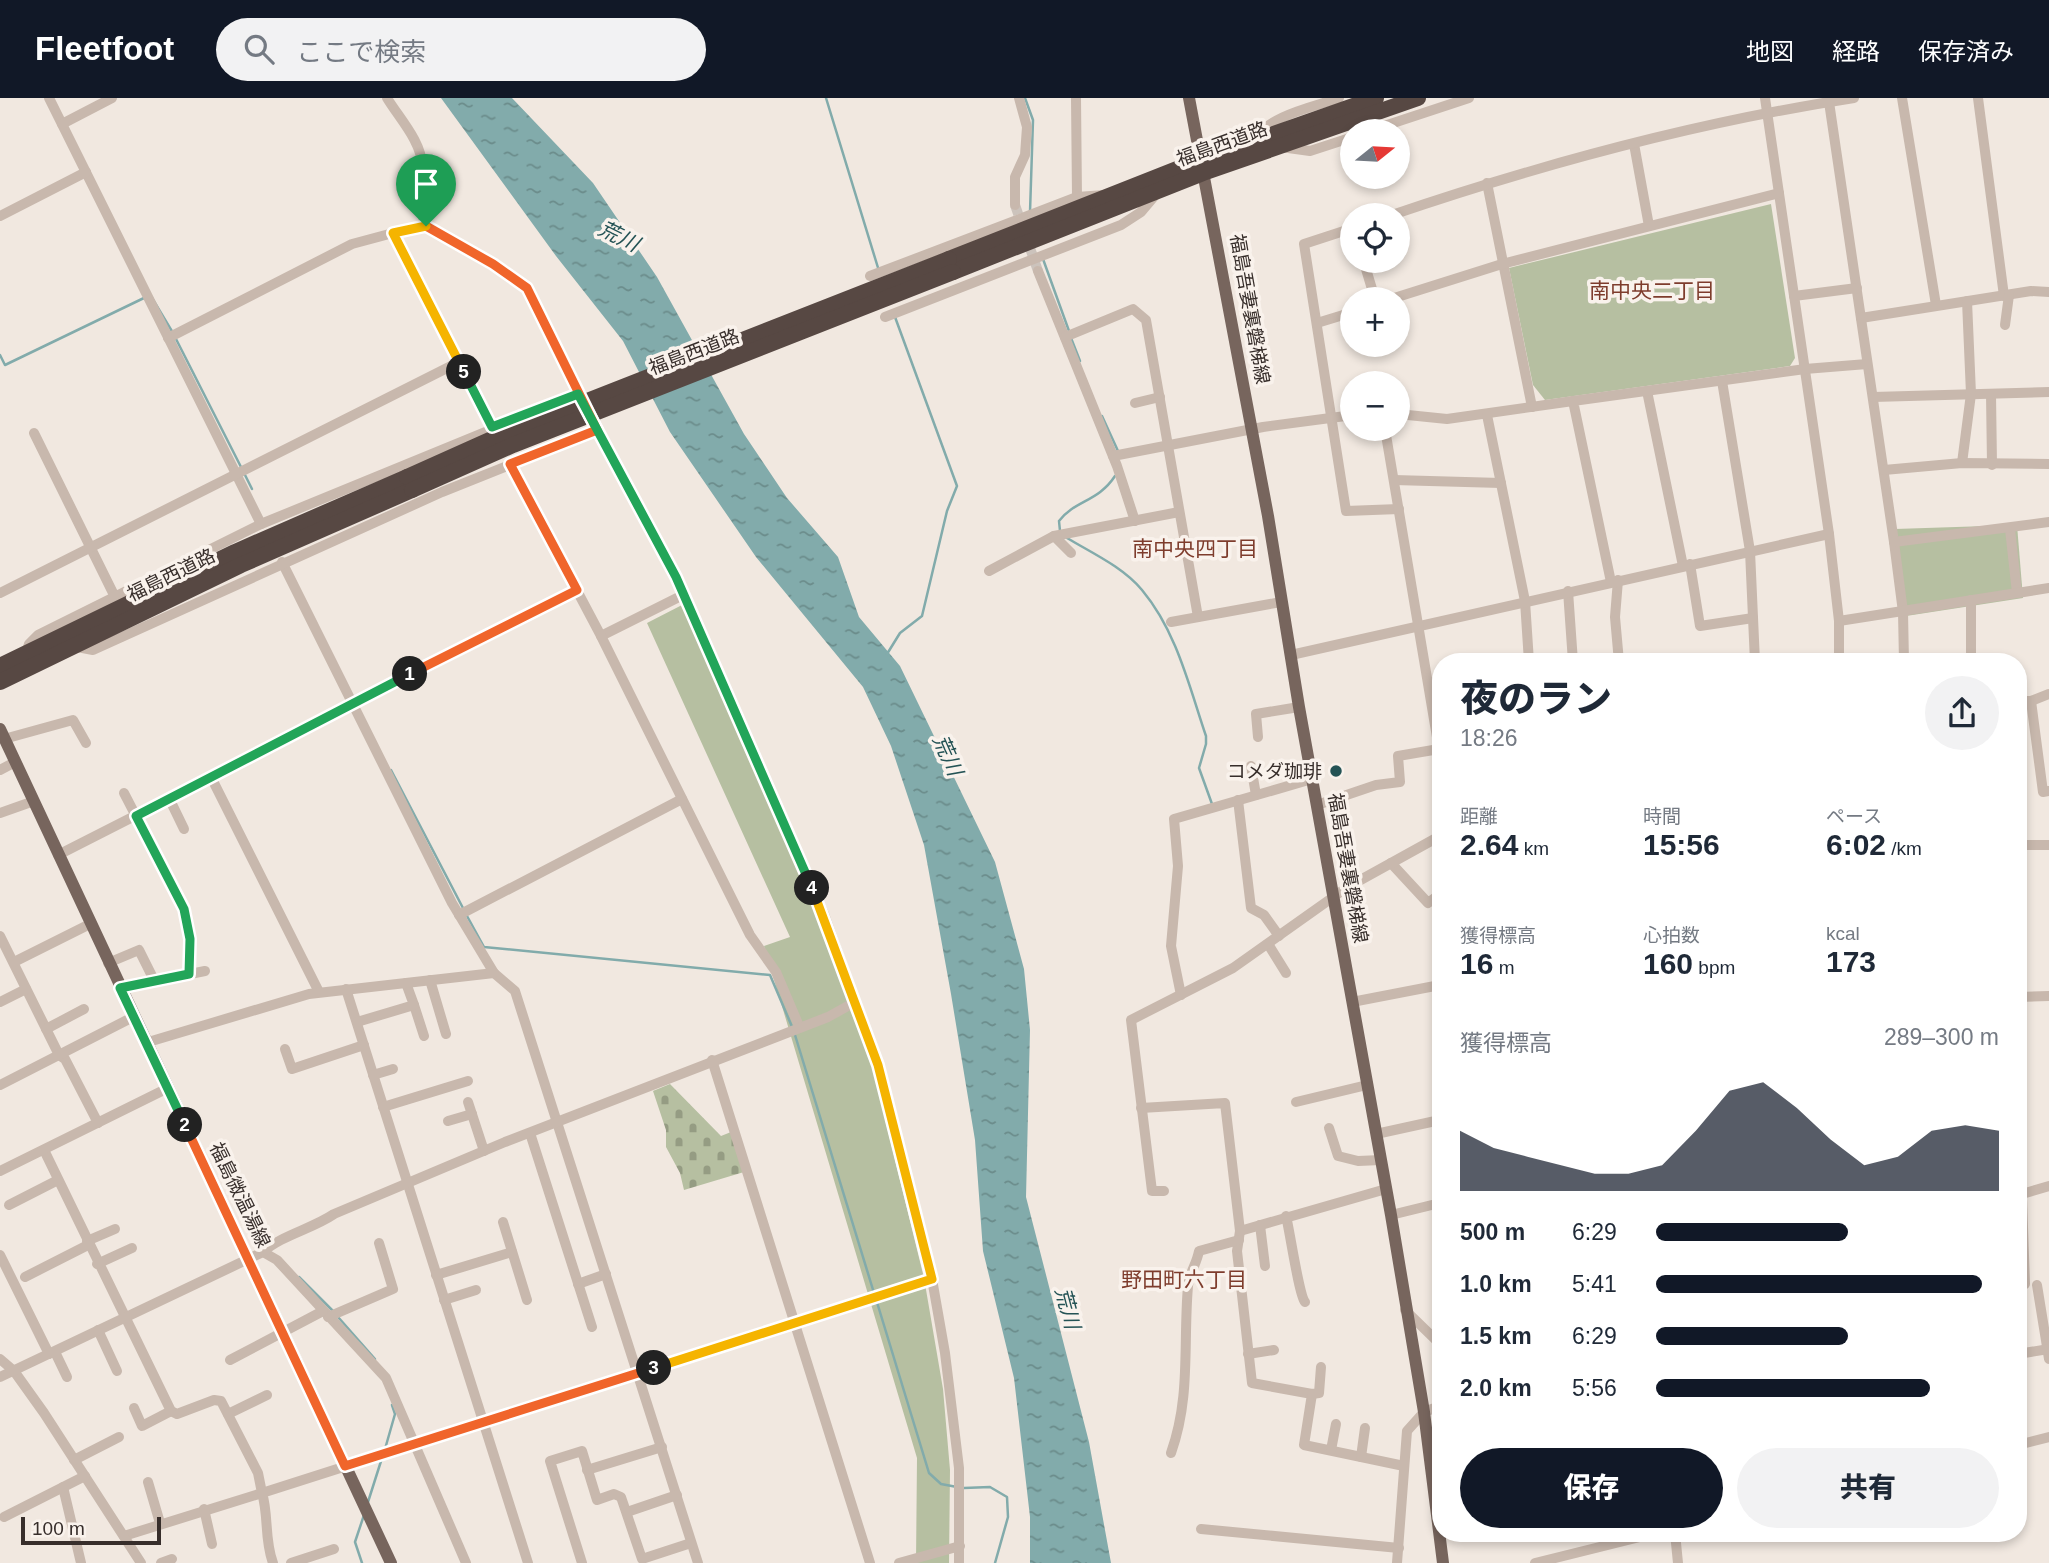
<!DOCTYPE html>
<html lang="ja">
<meta charset="utf-8">
<style>
body{margin:0;font-family:Arial,"Noto Sans JP",sans-serif;background:#f2f2f3;color:#1f2937;height:100vh;display:flex;flex-direction:column;font-size:26px;white-space:nowrap}
*{box-sizing:border-box;margin:0}
p{font-size:23px;color:#747a83}
.icon{flex:none;width:38px;height:38px;fill:none;stroke:currentColor;stroke-width:2;stroke-linecap:round;stroke-linejoin:round}
.map{position:relative;flex:1;overflow:hidden}
.sheet{position:absolute;left:1432px;top:555px;width:595px;height:889px;display:flex;flex-direction:column;background:#fff;border-radius:28px;box-shadow:0 4px 10px #0003}
.sheet>*{flex:none}
.needle{width:46px;rotate:72deg}
.buttons{position:absolute;left:1340px;top:21px;display:grid;gap:14px}
.buttons a{display:grid;place-items:center;width:70px;height:70px;border-radius:50%;background:#fff;box-shadow:0 4px 10px #0003;font-size:35px}
.scale{position:absolute;left:21px;bottom:18px;width:140px;box-sizing:border-box;padding-left:7px;border:4px solid #372e2b;border-top:0;font-size:19px;line-height:24px;white-space:nowrap;color:#372e2b;-webkit-text-stroke:5px #f9f2ec;paint-order:stroke}
.pin{position:absolute;display:grid;place-items:center;width:60px;height:60px;color:#fff;margin:-72px -30px;border-radius:50% 50% 50% 0;rotate:-45deg;box-shadow:0 0 7px #0007}
.pin .icon{rotate:45deg}
.km{position:absolute;width:35px;height:35px;margin:-18px;border-radius:50%;background:#222;color:#fff;font-size:19px;line-height:35px;text-align:center}
.round{display:grid;place-items:center;flex:none;width:74px;height:74px;border-radius:37px;background:#f2f2f3}
.head{display:flex;align-items:center;justify-content:space-between;height:119px;padding:0 28px}
h1{font-size:38px;font-weight:800;line-height:52px}
.stats{display:grid;grid-template-columns:repeat(3,1fr);gap:10px;height:119px;padding:7px 28px}
.stats div{display:grid;align-content:center}
.stats b{font-size:30px;font-weight:800}
.stats small{font-size:19px;font-weight:400}
.stats p{font-size:19px}
.chart{height:196px;padding:14px 28px}
.chart p{display:flex;justify-content:space-between}
.chart svg{width:100%;height:126px;margin-top:7px;fill:#111827;opacity:.7}
.primary-button{display:flex;gap:14px;margin-top:auto;padding:14px 28px}
.primary-button a{flex:1;height:80px;border-radius:42px;background:#111827;color:#fff;font-size:28px;font-weight:800;line-height:80px;text-align:center}
.primary-button a+a{background:#f2f2f3;color:#1f2937}
ul{padding:0 28px;list-style:none;font-size:23px}
li{display:grid;grid-template-columns:112px 84px 1fr;align-items:center;height:52px}
li i{height:18px;border-radius:9px;background:#111827}
header{display:flex;align-items:center;gap:42px;box-sizing:border-box;height:98px;padding:0 35px;background:#111827;color:#fff}
header strong{font-size:33px}
nav{display:flex;gap:38px;margin-inline-start:auto;font-size:24px}
.search{width:490px;height:63px;background:#f2f2f3;display:flex;align-items:center;gap:18px;box-sizing:border-box;padding:0 24px;border-radius:38px;color:#747a83;font-size:26px}
.map>svg:first-child{display:block}
.green{fill:#b6bfa1}
.cemetery{fill:url(#cemetery-stones)}
.water{fill:url(#water-ripples)}
.lines{fill:none;stroke-linecap:round;stroke-linejoin:round}
.stream{stroke:#82abab;stroke-width:2.5}
.minor-tunnel{stroke:#ccc3bc;stroke-width:10;stroke-dasharray:10 5;stroke-linecap:butt}
.minor{stroke:#c8b8ad;stroke-width:10}
.major{stroke:#77655d;stroke-width:12}
.highway{stroke:#574843;stroke-width:16}
.highway-bridge{stroke:#574843;stroke-width:16}
.split-1-casing{stroke:#fff;stroke-width:14}
.split-2-casing{stroke:#fff;stroke-width:14}
.split-3-casing{stroke:#fff;stroke-width:14}
.split-4-casing{stroke:#fff;stroke-width:14}
.split-5-casing{stroke:#fff;stroke-width:14}
.split-6-casing{stroke:#fff;stroke-width:14}
.split-1{stroke:#f0652b;stroke-width:9}
.split-2{stroke:#22a559;stroke-width:9}
.split-3{stroke:#f0652b;stroke-width:9}
.split-4{stroke:#f5b400;stroke-width:9}
.split-5{stroke:#22a559;stroke-width:9}
.split-6{stroke:#f5b400;stroke-width:9}
.poi-dot{fill:#245355;stroke:#f9f2ec;stroke-width:2.5}
.labels{text-anchor:middle;dominant-baseline:central;stroke-width:7;stroke-linejoin:round;paint-order:stroke}
.street-label{font-size:19px;fill:#372e2b;stroke:#f9f2ec}
.poi-label{font-size:19px;fill:#372e2b;stroke:#f9f2ec;text-anchor:end}
.water-label{font-size:21px;font-style:italic;fill:#245355;stroke:#f9f2ec}
.neighbourhood-label{font-size:21px;fill:#7e3c2c;stroke:#f9f2ec}
</style>
<header>
<strong>Fleetfoot</strong>
<div class="search"><svg class="icon" aria-label="search" viewBox="0 0 24 24"><circle cx="10" cy="10" r="6"/><path d="M15 15l6 6"/></svg>ここで検索</div>
<nav><a>地図</a><a>経路</a><a>保存済み</a></nav>
</header>
<div class="map">
<svg width="2049" height="1465" viewBox="0 0 2049 1465">
<defs>
<pattern id="cemetery-stones" width="16" height="16" patternUnits="userSpaceOnUse" patternTransform="scale(1.75)"><rect width="16" height="16" fill="#b6bfa1"/><path d="M2 7V4a2 2 0 0 1 4 0v3zM10 15v-3a2 2 0 0 1 4 0v3z" fill="#959c83"/></pattern>
<pattern id="water-ripples" width="26" height="14" patternUnits="userSpaceOnUse" patternTransform="scale(1.75)"><rect width="26" height="14" fill="#82abab"/><path d="M2 4q2-2 4 0t4 0M15 11q2-2 4 0t4 0" fill="none" stroke="#6b8c8b"/></pattern>
</defs>
<rect width="100%" height="100%" fill="#f1e8e0"/>
<g class="green">
<polygon points="1771,106 1795,260 1790,268 1545,302 1533,287 1509,170"/>
<polygon points="2017,427 2023,500 1906,518 1895,431"/>
<polygon points="682,507 817,815 872,968 924,1180 943,1291 950,1372 949,1465 916,1465 917,1360 764,848 790,839 647,525"/>
</g>
<polygon class="cemetery" points="670,986 721,1038 731,1034 744,1074 684,1092 680,1075 666,1049 666,1032 653,993"/>
<polygon class="water" points="441,0 512,0 593,85 657,179 744,336 787,400 838,459 859,519 900,568 995,764 1024,871 1030,932 1026,1099 1089,1344 1111,1465 1030,1465 1030,1419 1014,1280 983,1153 975,1042 951,896 924,747 891,648 863,589 756,459 670,334 623,243 556,158"/>
<g class="lines">
<g class="stream">
<polyline points="826,0 879,173"/>
<polyline points="1025,0 1033,22 1030,114"/>
<polyline points="1043,161 1069,233"/>
<polyline points="152,200 173,235"/>
<polyline points="1071,240 1080,263"/>
<polyline points="176,241 241,369"/>
<polyline points="0,257 5,267 146,199"/>
<polyline points="1102,318 1118,353"/>
<polyline points="244,375 252,391"/>
<path d="M1060,433L1059,423C1075,402 1098,404 1115,378"/>
<path d="M1067,440C1092,455 1123,469 1142,492C1177,534 1189,588 1206,638V646L1199,670L1212,706"/>
<polyline points="887,556 900,535 922,518 947,413 957,388 895,219"/>
<polyline points="391,672 464,812"/>
<polyline points="467,818 484,849 770,877 793,931"/>
<polyline points="795,937 874,1195"/>
<polyline points="299,1179 334,1214"/>
<polyline points="876,1201 929,1375 941,1386 957,1389"/>
<polyline points="338,1219 375,1261"/>
<polyline points="385,1351 395,1316 392,1307"/>
<polyline points="964,1390 990,1389 1007,1399 1008,1419 995,1465"/>
<polyline points="368,1404 382,1360"/>
<polyline points="362,1465 355,1444 364,1417"/>
</g>
<polyline class="minor-tunnel" points="1015,107 1038,173"/>
<g class="minor">
<polyline points="49,0 261,426"/>
<path d="M387,0C399,20 422,44 422,68C423,92 416,103 426,128L514,179L527,190L543,220L570,280L676,479L824,816L878,967L932,1181L945,1255L959,1370V1465"/>
<polyline points="1076,0 1077,99"/>
<polyline points="1765,0 1829,436 1839,523 1839,564"/>
<polyline points="1902,0 1936,207"/>
<polyline points="1978,0 2004,198"/>
<polyline points="1829,4 1894,444 1903,514 1904,564"/>
<polyline points="62,26 112,0"/>
<polyline points="1369,33 1469,0"/>
<path d="M1253,43C1270,17 1310,10 1339,0"/>
<polyline points="1634,46 1649,128"/>
<polyline points="1281,49 1310,53 1353,39"/>
<polyline points="1487,85 1532,309"/>
<polyline points="1015,107 1015,79 1025,57 1027,29 1019,0"/>
<path d="M1392,117C1542,66 1698,24 1854,0"/>
<polyline points="0,118 86,74"/>
<polyline points="426,128 393,135 492,329"/>
<polyline points="1353,130 1304,146 1346,413 1399,411"/>
<polyline points="1366,171 1375,201"/>
<polyline points="1038,173 1117,368 1135,423"/>
<polyline points="870,178 1077,99 1105,97"/>
<polyline points="1794,198 1857,190"/>
<polyline points="1391,201 1502,166 1779,95"/>
<polyline points="885,219 1121,127 1141,114 1157,95"/>
<polyline points="1861,220 2031,193 2049,194"/>
<polyline points="1317,225 1353,214"/>
<polyline points="2005,227 2009,197"/>
<polyline points="1065,239 1133,211 1146,222 1198,519"/>
<polyline points="168,240 352,146 393,135"/>
<polyline points="1722,283 1750,453 1755,564"/>
<polyline points="1647,293 1683,468"/>
<polyline points="1991,296 1992,367"/>
<polyline points="1873,299 2049,294"/>
<polyline points="1135,305 1160,299"/>
<polyline points="1398,316 1447,321 1573,303"/>
<polyline points="1487,317 1525,503 1529,564"/>
<polyline points="34,335 114,497"/>
<polyline points="1113,358 1263,329 1353,317"/>
<polyline points="1962,365 1971,296 1967,203"/>
<polyline points="510,366 601,538 683,497"/>
<polyline points="1884,372 1962,365 2049,366"/>
<polyline points="1394,382 1501,385"/>
<polyline points="2010,431 2017,495"/>
<polyline points="1054,438 1071,455"/>
<polyline points="1894,444 2049,424"/>
<polyline points="282,464 452,805 494,875 515,893 698,1465"/>
<polyline points="1690,466 1700,528 1753,520"/>
<polyline points="989,473 1054,438 1179,414"/>
<polyline points="1618,482 1615,519 1619,564"/>
<polyline points="1611,484 1573,303 1805,271 1867,266"/>
<polyline points="1568,493 1573,564"/>
<polyline points="0,495 459,264"/>
<polyline points="1971,502 1971,564"/>
<polyline points="1839,523 2049,490"/>
<polyline points="1171,524 1281,504"/>
<polyline points="601,538 750,837 776,874 799,928"/>
<polyline points="72,548 93,552 442,394 597,332"/>
<polyline points="26,556 29,546 38,537 261,426 578,296"/>
<polyline points="1291,557 1829,436"/>
<polyline points="2018,603 2031,603 2049,596"/>
<polyline points="2031,603 2043,694 2049,693"/>
<polyline points="1258,639 1256,616 1299,609"/>
<polyline points="4,641 73,622 86,645"/>
<polyline points="1251,668 1256,697"/>
<polyline points="0,672 15,664"/>
<polyline points="211,679 319,894"/>
<polyline points="124,695 184,811 189,841 189,876"/>
<polyline points="169,700 184,731"/>
<polyline points="1238,702 1251,810 1264,817 1279,838"/>
<polyline points="1317,707 1376,687 1400,684 1398,658 1439,651 1385,331"/>
<polyline points="0,715 34,703"/>
<polyline points="2018,747 2049,747"/>
<polyline points="58,757 577,493"/>
<polyline points="1391,765 1428,805 1440,796"/>
<polyline points="459,817 682,701"/>
<polyline points="0,838 59,957 65,961 98,1025"/>
<polyline points="1268,846 1286,875"/>
<polyline points="14,864 90,826"/>
<polyline points="108,865 139,852 154,882"/>
<polyline points="430,882 446,936"/>
<polyline points="120,890 205,873"/>
<polyline points="346,891 528,1465"/>
<polyline points="1181,897 1171,848 1178,768 1174,721 1312,681"/>
<polyline points="2018,899 2049,898"/>
<polyline points="0,904 26,891"/>
<polyline points="1352,904 1440,887"/>
<polyline points="414,907 424,938"/>
<polyline points="357,924 414,907 406,885"/>
<polyline points="46,931 84,911"/>
<polyline points="145,945 309,896 494,875"/>
<polyline points="285,951 292,971 364,947"/>
<polyline points="712,962 870,1465"/>
<polyline points="373,977 393,971"/>
<polyline points="0,987 133,919"/>
<polyline points="2018,988 2025,1186"/>
<polyline points="468,1004 484,1053"/>
<polyline points="1296,1004 1367,987"/>
<polyline points="383,1009 468,983"/>
<polyline points="1141,1010 1225,1005 1240,1133 1237,1153 1252,1285 1312,1296 1304,1347 1404,1368"/>
<polyline points="448,1023 472,1016"/>
<polyline points="1329,1030 1338,1058 1358,1063 1381,1062"/>
<polyline points="530,1035 592,1229"/>
<polyline points="1376,1036 1440,1022"/>
<polyline points="44,1052 171,1313 177,1316 214,1302 221,1303 258,1375 262,1395 124,1438"/>
<polyline points="0,1073 168,990"/>
<polyline points="1164,1093 1152,1093 1131,922 1233,870 1346,790 1440,738"/>
<polyline points="2022,1096 2049,1088"/>
<polyline points="9,1107 58,1082"/>
<polyline points="1391,1117 1440,1105"/>
<path d="M1286,1118C1290,1134 1299,1197 1305,1204"/>
<polyline points="503,1124 527,1202"/>
<polyline points="1260,1127 1265,1168"/>
<polyline points="1240,1133 1386,1091"/>
<polyline points="87,1143 115,1131"/>
<polyline points="263,1154 277,1162 386,1280 466,1465"/>
<polyline points="0,1157 49,1256"/>
<polyline points="97,1166 132,1150"/>
<polyline points="436,1177 512,1154"/>
<polyline points="25,1179 88,1147"/>
<polyline points="578,1186 606,1176"/>
<polyline points="2037,1187 2049,1261"/>
<polyline points="444,1202 476,1192"/>
<polyline points="1405,1212 1440,1246"/>
<polyline points="328,1219 393,1191 379,1145"/>
<polyline points="98,1232 117,1273"/>
<polyline points="55,1254 67,1279"/>
<polyline points="1248,1256 1274,1252"/>
<polyline points="2018,1256 2049,1251"/>
<polyline points="0,1261 14,1273 44,1315 141,1465"/>
<polyline points="230,1262 323,1213"/>
<path d="M0,1279L263,1154C282,1137 312,1131 334,1116L505,1044L828,919L855,904"/>
<polyline points="1312,1296 1319,1295 1321,1269"/>
<polyline points="134,1310 142,1328 171,1313"/>
<polyline points="228,1316 267,1297"/>
<polyline points="2018,1347 2049,1339"/>
<polyline points="1331,1352 1336,1326"/>
<path d="M1171,1355C1191,1299 1183,1246 1188,1188C1189,1176 1197,1165 1199,1153L1239,1142"/>
<polyline points="1361,1359 1365,1330"/>
<polyline points="74,1362 119,1339"/>
<polyline points="587,1372 662,1349"/>
<polyline points="148,1384 160,1425"/>
<polyline points="63,1389 81,1465"/>
<polyline points="204,1411 212,1446"/>
<polyline points="627,1414 677,1397"/>
<polyline points="4,1419 85,1378"/>
<polyline points="1201,1431 1399,1450"/>
<polyline points="1675,1435 1678,1465"/>
<polyline points="161,1465 172,1461"/>
<path d="M273,1465C264,1441 269,1418 262,1395L932,1181"/>
<polyline points="291,1465 334,1451"/>
<polyline points="582,1465 550,1363 582,1353 597,1402 614,1396 621,1399 642,1461 691,1445"/>
<polyline points="899,1465 960,1448"/>
<polyline points="1397,1465 1407,1333 1424,1314 1440,1308"/>
<polyline points="1535,1465 1656,1435"/>
</g>
<g class="major">
<polyline points="1189,0 1268,418 1299,609 1391,1117 1424,1314 1443,1465"/>
<polyline points="0,631 391,1465"/>
</g>
<g class="highway">
<polyline points="949,161 1200,62 1376,0"/>
<polyline points="953,174 1203,75 1418,0"/>
<polyline points="0,568 235,454 407,379"/>
<polyline points="0,584 241,467 412,392"/>
</g>
<g class="highway-bridge">
<polyline points="407,379 503,336 949,161"/>
<polyline points="412,392 513,347 953,174"/>
</g>
</g>
<g class="lines">
<g class="split-1-casing">
<polyline id="split-1" points="410,576 577,492 510,366 597,332 527,190 493,166 426,128"/>
</g>
<g class="split-2-casing">
<polyline id="split-2" points="185,1027 120,890 189,876 190,841 184,811 136,718 410,576"/>
</g>
<g class="split-3-casing">
<polyline id="split-3" points="185,1027 345,1368 654,1270"/>
</g>
<g class="split-4-casing">
<polyline id="split-4" points="654,1270 932,1181 878,967 812,790"/>
</g>
<g class="split-5-casing">
<polyline id="split-5" points="464,274 492,329 578,296 676,479 812,790"/>
</g>
<g class="split-6-casing">
<polyline id="split-6" points="426,128 393,135 464,274"/>
</g>
<use href="#split-1" class="split-1"/>
<use href="#split-2" class="split-2"/>
<use href="#split-3" class="split-3"/>
<use href="#split-4" class="split-4"/>
<use href="#split-5" class="split-5"/>
<use href="#split-6" class="split-6"/>
</g>
<circle class="poi-dot" cx="1336" cy="673" r="7"/>
<g class="labels">
<g class="street-label">
<text transform="translate(1222 46) rotate(-20)">福島西道路</text>
<text transform="translate(1250 211) rotate(80)">福島吾妻裏磐梯線</text>
<text transform="translate(694 254) rotate(-21)">福島西道路</text>
<text transform="translate(171 477) rotate(-26)">福島西道路</text>
<text transform="translate(1348 770) rotate(80)">福島吾妻裏磐梯線</text>
<text transform="translate(240 1097) rotate(64)">福島微温湯線</text>
</g>
<g class="poi-label">
<text x="1322" y="673">コメダ珈琲</text>
</g>
<g class="water-label">
<text transform="translate(619 138) rotate(26)">荒川</text>
<text transform="translate(948 657) rotate(66)">荒川</text>
<text transform="translate(1068 1210) rotate(75)">荒川</text>
</g>
<g class="neighbourhood-label">
<text x="1652" y="192">南中央二丁目</text>
<text x="1195" y="450">南中央四丁目</text>
<text x="1184" y="1181">野田町六丁目</text>
</g>
</g>
</svg>
<div class="buttons">
<a><svg class="needle" viewBox="-14 -14 28 28"><path d="M0-13l5 13h-10z" fill="#e53935"/><path d="M0 13l5-13h-10z" fill="#747a83"/></svg></a>
<a><svg class="icon" aria-label="locate" viewBox="0 0 24 24"><circle cx="12" cy="12" r="6"/><path d="M12 2v4M12 18v4M2 12h4M18 12h4"/></svg></a>
<a>+</a>
<a>−</a>
</div>
<div class="scale">100 m</div>
<div class="pin" style="left:426px;top:128px;background:#1e9e55"><svg class="icon" aria-label="arrive" viewBox="0 0 24 24"><path d="M6 21V4h12l-3 4 3 4H6"/></svg></div>
<b class="km" style="left:410px;top:576px">1</b>
<b class="km" style="left:185px;top:1027px">2</b>
<b class="km" style="left:654px;top:1270px">3</b>
<b class="km" style="left:812px;top:790px">4</b>
<b class="km" style="left:464px;top:274px">5</b>
<section class="sheet">
<div class="head"><div><h1>夜のラン</h1><p>18:26</p></div><a class="round"><svg class="icon" aria-label="share" viewBox="0 0 24 24"><path d="M12 15V3M7 8l5-5 5 5M5 13v7h14v-7"/></svg></a></div>
<div class="stats">
<div><p>距離</p><b>2.64<small> km</small></b></div>
<div><p>時間</p><b>15:56</b></div>
<div><p>ペース</p><b>6:02<small> /km</small></b></div>
</div>
<div class="stats">
<div><p>獲得標高</p><b>16<small> m</small></b></div>
<div><p>心拍数</p><b>160<small> bpm</small></b></div>
<div><p>kcal</p><b>173</b></div>
</div>
<div class="chart"><p><span>獲得標高</span>289–300 m</p>
<svg viewBox="0 0 160 44" preserveAspectRatio="none"><path d="M0 44V23L10 29L20 32L30 35L40 38L50 38L60 35L70 23L80 9L90 6L100 15L110 26L120 35L130 32L140 23L150 21L160 23V44z"/></svg>
</div>
<ul>
<li><b>500 m</b>6:29<i style="width:56%"></i></li>
<li><b>1.0 km</b>5:41<i style="width:95%"></i></li>
<li><b>1.5 km</b>6:29<i style="width:56%"></i></li>
<li><b>2.0 km</b>5:56<i style="width:80%"></i></li>
</ul>
<div class="primary-button"><a>保存</a><a>共有</a></div>
</section>
</div>
